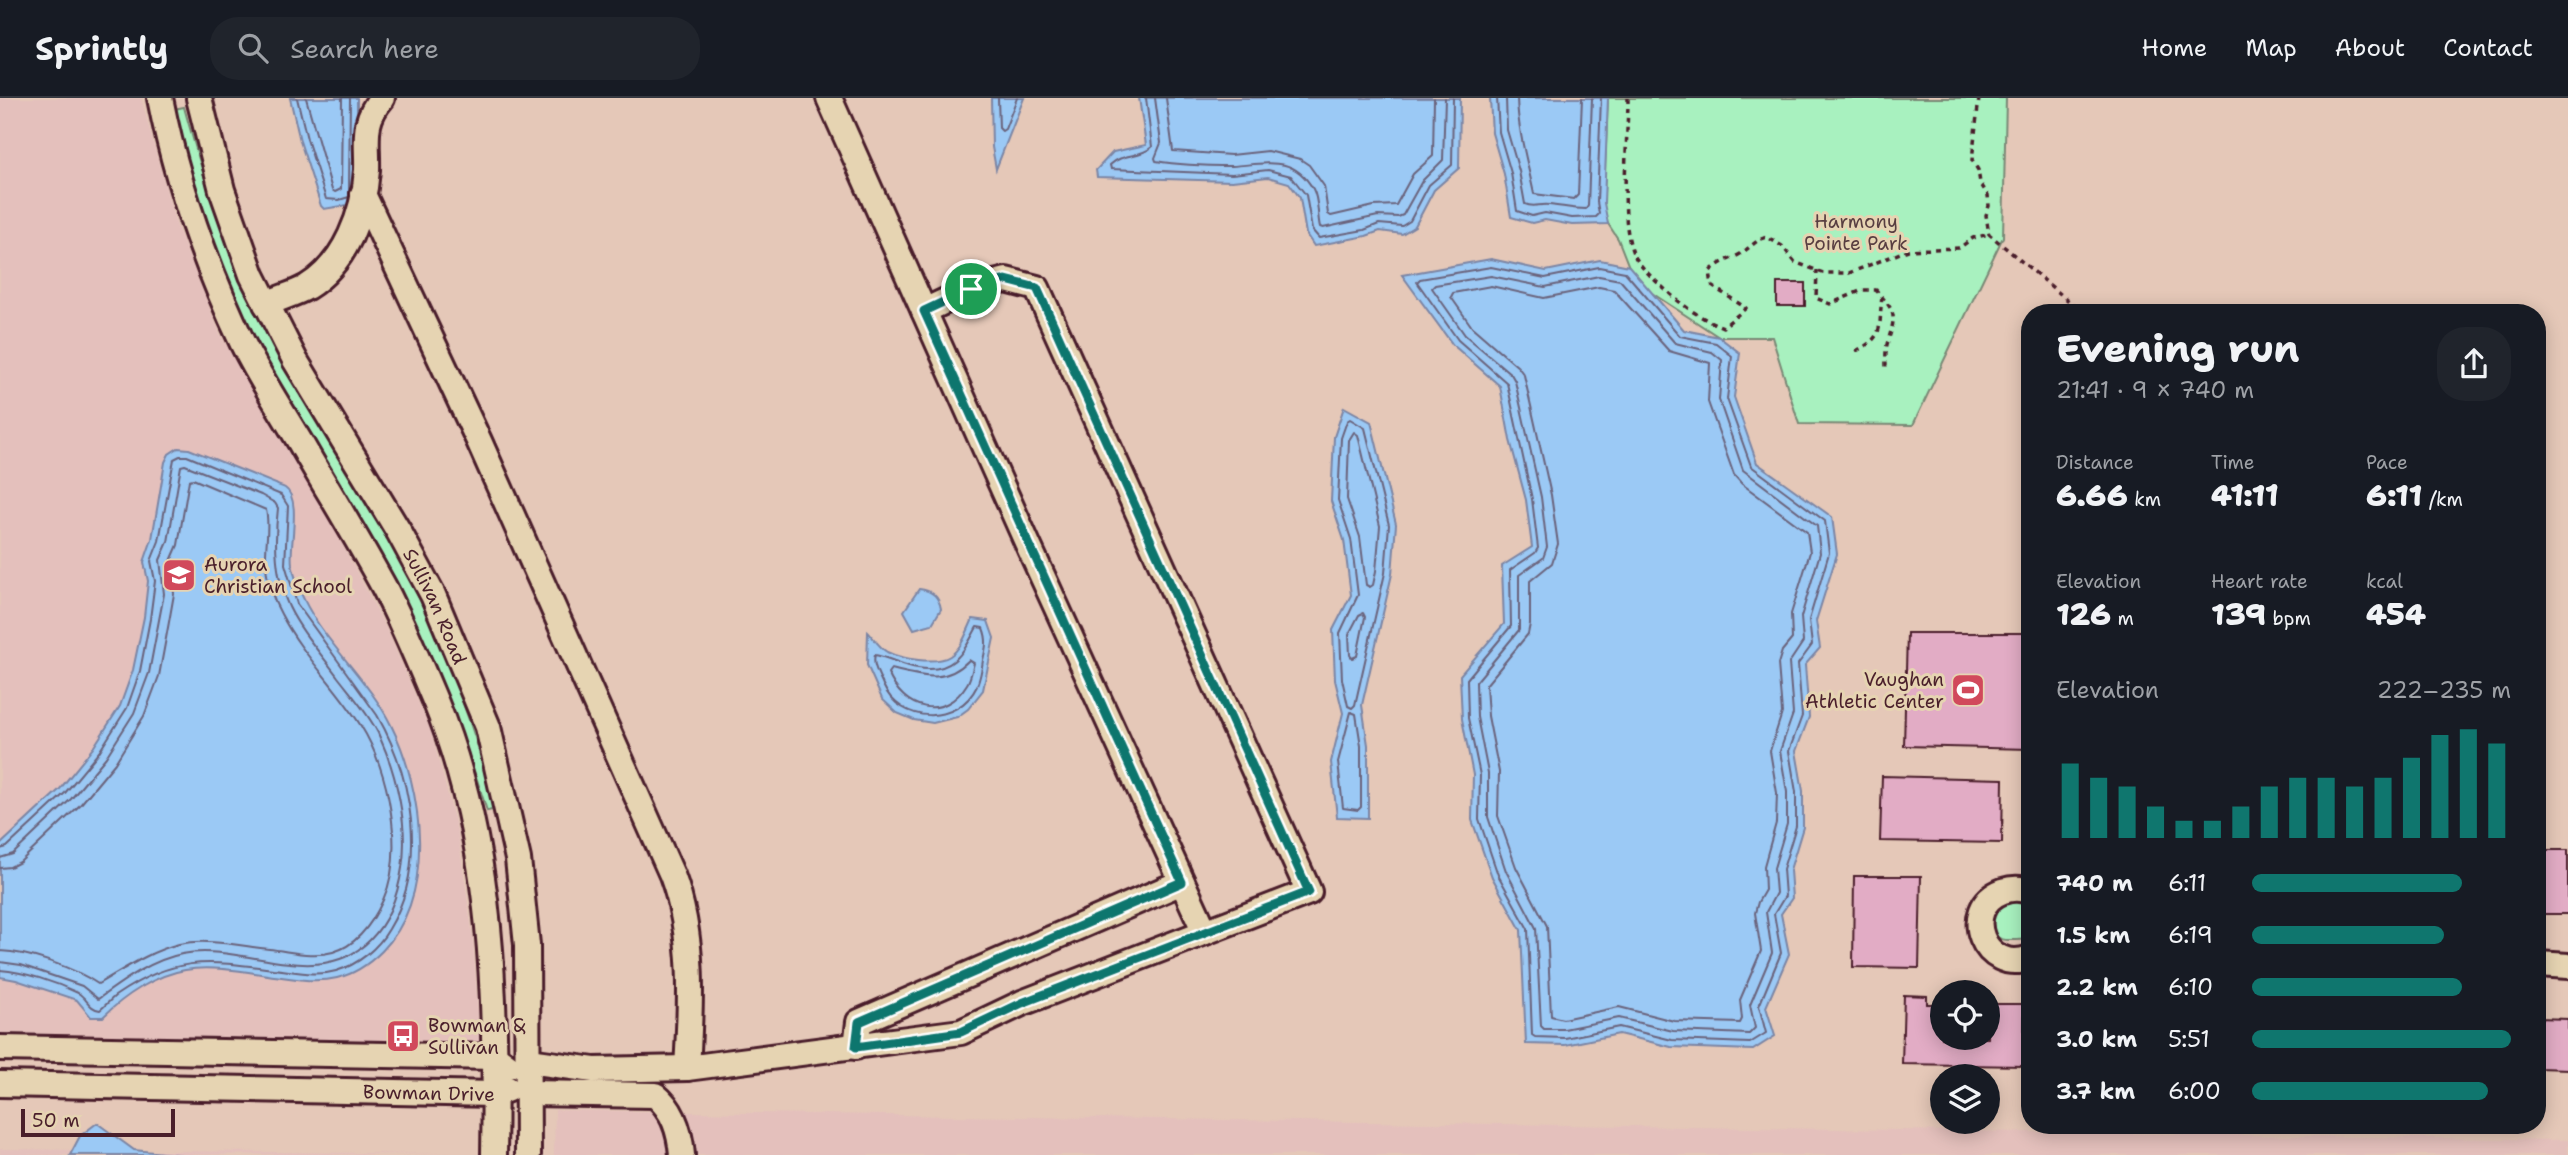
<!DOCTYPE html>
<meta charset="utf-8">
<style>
body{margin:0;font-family:"Shantell Sans",sans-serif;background:#20242c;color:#f1f3f6;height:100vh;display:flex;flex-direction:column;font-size:26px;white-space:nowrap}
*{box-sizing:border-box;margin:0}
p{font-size:23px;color:#9ea1a6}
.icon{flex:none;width:38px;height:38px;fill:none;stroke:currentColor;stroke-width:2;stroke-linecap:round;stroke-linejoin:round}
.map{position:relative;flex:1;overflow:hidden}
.sheet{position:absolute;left:2021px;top:206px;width:525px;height:830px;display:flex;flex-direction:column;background:#171b24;border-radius:28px;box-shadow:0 4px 18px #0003}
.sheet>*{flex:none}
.controls{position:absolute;left:1930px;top:882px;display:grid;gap:14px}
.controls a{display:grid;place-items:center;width:70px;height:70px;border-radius:50%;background:#171b24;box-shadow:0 4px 18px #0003;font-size:35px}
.scale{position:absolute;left:21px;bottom:18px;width:154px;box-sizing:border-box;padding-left:7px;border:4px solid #4a1f2b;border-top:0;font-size:19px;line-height:24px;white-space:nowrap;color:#4a1f2b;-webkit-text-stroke:5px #e6d4b2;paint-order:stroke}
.pin{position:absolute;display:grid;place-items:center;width:60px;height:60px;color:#fff;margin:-30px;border:4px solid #fff;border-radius:50%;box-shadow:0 2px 7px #0007}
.round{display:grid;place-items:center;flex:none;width:74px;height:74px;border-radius:28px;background:#20242c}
.head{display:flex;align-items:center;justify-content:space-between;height:119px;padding:0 35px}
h1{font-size:38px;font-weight:800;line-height:52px}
.stats{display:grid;grid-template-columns:repeat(3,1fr);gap:10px;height:119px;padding:7px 35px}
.stats div{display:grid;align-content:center}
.stats b{font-size:30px;font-weight:800}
.stats small{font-size:19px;font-weight:400}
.stats p{font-size:19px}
.chart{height:196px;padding:14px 35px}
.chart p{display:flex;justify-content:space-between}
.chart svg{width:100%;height:126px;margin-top:7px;stroke:#0f766e;stroke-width:6}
ul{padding:0 35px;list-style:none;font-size:23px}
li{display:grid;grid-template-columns:112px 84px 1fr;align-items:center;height:52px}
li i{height:18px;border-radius:9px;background:#0f766e}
header{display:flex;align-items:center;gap:42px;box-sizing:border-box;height:98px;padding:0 35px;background:#171b24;border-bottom:2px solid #363941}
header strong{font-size:33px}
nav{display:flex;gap:38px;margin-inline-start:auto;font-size:24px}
.search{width:490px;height:63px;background:#20242c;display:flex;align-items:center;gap:18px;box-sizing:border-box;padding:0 24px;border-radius:28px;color:#9ea1a6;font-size:26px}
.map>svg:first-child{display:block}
.built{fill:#e4c0bc}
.green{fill:#a8f1bf;stroke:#798875;stroke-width:2}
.water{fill:#9bc9f5;stroke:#7b85a4;stroke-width:2}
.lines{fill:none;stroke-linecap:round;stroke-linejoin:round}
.shore{stroke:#6a637c;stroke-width:2}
.building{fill:#e2acc5;stroke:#4a1f2b;stroke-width:2}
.minor-casing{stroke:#4a1f2b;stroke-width:30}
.path{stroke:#4a1f2b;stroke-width:3.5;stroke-dasharray:5 5;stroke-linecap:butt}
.minor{stroke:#e6d4b2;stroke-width:24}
.route-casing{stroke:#fff;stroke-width:14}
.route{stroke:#0f766e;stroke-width:9}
.labels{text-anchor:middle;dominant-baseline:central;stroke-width:6;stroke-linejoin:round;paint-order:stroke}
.park-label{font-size:19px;fill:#583e41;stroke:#e6d4b2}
.poi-label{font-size:19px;fill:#4a1f2b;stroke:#e6d4b2;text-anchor:start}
.street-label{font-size:19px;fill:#4a1f2b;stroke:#e6d4b2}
</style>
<header>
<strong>Sprintly</strong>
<div class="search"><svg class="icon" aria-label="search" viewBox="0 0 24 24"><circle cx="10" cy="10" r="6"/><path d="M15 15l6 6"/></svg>Search here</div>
<nav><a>Home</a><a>Map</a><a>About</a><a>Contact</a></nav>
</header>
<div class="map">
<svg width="2568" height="1057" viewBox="0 0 2568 1057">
<rect width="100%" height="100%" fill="#e5c8b8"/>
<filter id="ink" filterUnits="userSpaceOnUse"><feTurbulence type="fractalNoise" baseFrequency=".0143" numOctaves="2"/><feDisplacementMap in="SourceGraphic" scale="14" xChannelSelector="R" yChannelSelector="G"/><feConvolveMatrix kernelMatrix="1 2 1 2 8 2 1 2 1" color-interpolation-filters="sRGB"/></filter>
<g filter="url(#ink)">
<g class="built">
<polygon points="0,0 141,0 175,123 220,236 329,421 387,532 431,633 458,736 473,840 480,946 0,937"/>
<polygon points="555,1012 2568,1042 2568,1057 554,1057"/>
<polygon points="0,1051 453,1056 0,1057"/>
</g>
<g class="green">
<polygon points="1608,0 2006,0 2003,139 1913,327 1799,326 1772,239 1719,239 1635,184 1618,141 1603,118"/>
<path d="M184,9C207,93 235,178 277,255C322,337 377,414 418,498C452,567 476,637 497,711L487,713C464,639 437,566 402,497C372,437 331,382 298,324C260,257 225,187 200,113C189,80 182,45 174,11Z"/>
<path d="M2002,802L2022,803L2030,809V841C2001,843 1991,846 1990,813Z"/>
</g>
<g class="water">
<polygon points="290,0 357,0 357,98 354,106 324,111 321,108 300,43"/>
<polygon points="991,0 1024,0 996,71 992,49"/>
<polygon points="1139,0 1460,0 1459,70 1434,92 1415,128 1402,136 1380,133 1366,138 1314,148 1306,136 1300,100 1289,85 1268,79 1232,83 1097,79 1096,72 1113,54 1146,47"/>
<polygon points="1490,0 1608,0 1604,105 1608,126 1572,127 1545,122 1532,125 1511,119 1504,76 1492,35"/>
<polygon points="1491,161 1546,173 1600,162 1629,168 1684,232 1719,239 1740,255 1734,299 1757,365 1832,419 1837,456 1816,523 1820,550 1805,567 1809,619 1796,653 1803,693 1803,729 1790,772 1792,800 1781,816 1789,856 1766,909 1775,938 1753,952 1671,949 1619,936 1565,947 1526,946 1521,832 1492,779 1472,722 1473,677 1462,621 1460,577 1504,526 1502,468 1532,449 1526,402 1510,342 1500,288 1453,247 1402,177"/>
<polygon points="1344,309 1371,324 1396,426 1392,476 1362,607 1368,647 1368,720 1337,719 1331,664 1343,615 1335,582 1333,532 1351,497 1344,442 1331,403 1334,339"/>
<path d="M178,350L189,351L276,386C278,388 282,388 285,390C302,401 289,448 292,466C298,497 314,522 333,546C353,572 377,598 391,627C423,691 437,797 382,853C370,865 355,876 337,880C317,885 295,881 274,878C247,874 212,867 185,872C155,877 124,898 103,919H91L77,902L16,882L0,879V747L60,691L93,650L120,608L133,572L144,519L148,483L144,464L152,441L165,364L169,356Z"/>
<path d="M919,491C931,492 939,498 941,511L932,526L914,531L904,513Z"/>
<path d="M973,521L988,523L994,540L983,592L968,611L957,619L933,625L914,622L897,615L882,601L867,567L868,534C873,539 880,550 887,554C901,561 936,567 950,558C962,550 967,533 973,521Z"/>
<polygon points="97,1025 134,1052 181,1057 70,1057 80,1038"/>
</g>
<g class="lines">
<g class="shore">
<polyline points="297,0 307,41 326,101 339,102 349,99"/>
<polyline points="306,0 332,92 335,94 341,91 342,0"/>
<polyline points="998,0 999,30 1002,33 1005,31 1017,0"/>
<path d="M1146,0L1152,49C1140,60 1122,55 1110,67L1111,71L1232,76L1268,72L1291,78L1306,97L1312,132L1319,140L1364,132L1379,126L1402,128L1410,123L1429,87L1452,67L1453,0"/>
<path d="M1155,0L1161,45L1155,60L1156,63C1179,67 1208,68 1232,68C1265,66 1293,56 1313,91C1319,102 1317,117 1320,129L1323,130L1378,118L1398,119L1403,117L1422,83L1443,62L1445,0"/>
<polyline points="1166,0 1173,53 1231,57 1268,53 1300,61 1309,67 1324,88 1328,116 1331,118 1374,108 1396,107 1413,76 1433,58 1434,0"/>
<polyline points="1497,0 1499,34 1511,75 1517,113 1532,118 1545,115 1572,120 1596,119 1599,116 1597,104 1601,0"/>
<path d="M1506,0L1507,32L1519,73L1525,106C1533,110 1539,106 1549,107C1561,108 1573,111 1586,111L1588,108L1592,0"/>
<path d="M1517,0C1518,34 1527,62 1534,96L1574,101L1578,97L1582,0"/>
<polyline points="349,93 350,0"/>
<polygon points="1491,169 1545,180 1599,169 1625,174 1680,238 1716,245 1732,258 1727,301 1751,368 1825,423 1829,455 1809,522 1812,547 1798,566 1802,618 1789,653 1796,694 1796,728 1783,771 1785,798 1774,816 1781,855 1759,908 1766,935 1750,945 1672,942 1619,929 1565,940 1535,939 1532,937 1528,831 1498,777 1479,721 1480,677 1468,620 1467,581 1511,528 1510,472 1535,455 1538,450 1532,401 1507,285 1458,242 1417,184 1420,181"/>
<polygon points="1491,178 1545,189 1599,178 1620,182 1675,245 1712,254 1722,262 1719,302 1743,372 1817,428 1820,455 1801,519 1803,544 1789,565 1793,616 1780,653 1787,694 1787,726 1774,770 1776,795 1766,814 1772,855 1750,907 1755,930 1749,936 1673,933 1619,920 1564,931 1544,931 1541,928 1536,830 1506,773 1488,719 1488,675 1477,619 1476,584 1519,532 1519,477 1543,460 1547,449 1541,399 1515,283 1511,276 1465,237 1432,190 1435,187"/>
<polygon points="1491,188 1544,200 1599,189 1614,192 1669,253 1710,265 1708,304 1734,377 1742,386 1807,434 1810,454 1791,516 1792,541 1782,553 1778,566 1782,615 1770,653 1777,695 1776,725 1764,768 1765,792 1758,804 1755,815 1761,853 1740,902 1742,921 1740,925 1674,923 1619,909 1563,921 1551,918 1547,828 1516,769 1498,718 1499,674 1488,618 1486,587 1528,536 1530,526 1530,483 1552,465 1558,446 1551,397 1524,277 1518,269 1472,229 1451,199 1453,195"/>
<polygon points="1350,321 1365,330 1389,427 1385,475 1355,607 1352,610 1348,608 1342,581 1340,535 1358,497 1351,441 1338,402 1341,340 1347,323"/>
<polygon points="1354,334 1358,337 1380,428 1376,473 1373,487 1370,489 1366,487 1360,439 1347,401 1349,342"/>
<polygon points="1363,515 1365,519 1357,558 1352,560 1350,557 1349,536 1359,517"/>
<path d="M977,529L983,530C988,542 986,550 983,562C982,570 980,580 977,588C958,628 900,626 883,587C879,577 872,567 875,557C888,559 903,568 918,570C953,576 963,555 977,529Z"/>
<path d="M969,562L974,565C972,572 971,580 967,586C944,624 903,612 888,575L891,571C921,578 945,587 969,562Z"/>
<polygon points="1351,614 1356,616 1361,648 1361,709 1358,712 1343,710 1338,664"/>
<path d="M0,751L7,749L65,695L99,654L127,610L140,573L150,521L155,483L151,463L159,443L174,361L180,358H187L281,397L288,408L285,466L297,506L377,617C413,680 428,767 389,831C378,850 358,867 336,873C315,879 294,873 273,871C205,862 174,858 115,898C110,902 105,908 100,912C89,911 87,900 78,895C55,884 25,874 0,872"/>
<path d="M0,760L13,756L71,701L106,659L134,615L149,575L159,522L164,496L160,462L168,444L181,368L185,367L261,397L275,405L278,410C274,444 275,479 289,509C301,534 322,557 338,579C352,597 368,615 378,635C396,674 409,727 402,770C398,796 389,823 370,842C318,894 245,844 182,856C151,862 123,883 98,901L82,888L21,867L0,864"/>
<path d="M0,770L10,769L20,764L80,707L115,665L144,618L159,578L169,524L174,496L171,463L178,447L189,382L193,381L266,412C270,428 265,448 266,465C266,481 273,502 281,516C302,557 337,589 361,628C389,672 405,754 383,802C373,824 358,847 333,854C312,860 290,853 269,851C241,848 208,840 179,846C150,853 124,871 98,886C75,870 29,854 0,853"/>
</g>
</g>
<g class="building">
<rect x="1777" y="185" width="28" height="23"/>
<polygon points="1907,535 2030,535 2030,651 1904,648"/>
<polygon points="1882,678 2003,681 2002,745 1880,743"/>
<rect x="2538" y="752" width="30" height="64"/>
<polygon points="1854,778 1921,778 1919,870 1853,869"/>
<polygon points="1904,897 1927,898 1927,906 1942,906 1942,940 1988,940 1988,906 2025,906 2024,968 1902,966"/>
<polygon points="2538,920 2568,921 2568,971 2538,970"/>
</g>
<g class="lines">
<g class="minor-casing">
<g id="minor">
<path d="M160,0C177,87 205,166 243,246C260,280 281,312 300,344C328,393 358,441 385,491C404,528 420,567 436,605C494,747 497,906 494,1057"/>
<path id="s1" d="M199,0L222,92L252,177L295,262L399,434L433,497L488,629L518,761L527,847L528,1057"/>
<path d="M363,96L479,343L672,777C695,839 691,905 687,970"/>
<path d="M266,206C279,200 295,196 307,189C346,165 364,115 367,72C368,43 361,24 382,0"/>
<polyline points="924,213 971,191 1006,182 1037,190 1309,794 1205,834"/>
<path d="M2030,794C2022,790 2012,790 2003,793C1958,810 1984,878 2030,860"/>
<polyline points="2538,866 2568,868"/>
<polyline points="856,949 859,924 1182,784"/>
<polyline points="0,950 496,959 508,968"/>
<polyline points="529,963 594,972 687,970 961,934 1022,905 1205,834 1030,451 829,0"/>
<path id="s2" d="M0,986L495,996L508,991"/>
<path d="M528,995L655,997C674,1012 680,1034 682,1057"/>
</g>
</g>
<g class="path">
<path d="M1628,0C1628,40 1619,121 1633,155C1640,170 1657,184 1669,195C1686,210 1702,221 1723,229L1746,210L1712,188L1710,173C1723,161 1736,161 1747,151C1755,145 1757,142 1767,139L1782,148L1795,164L1823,175H1849L1908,152L1959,150L1973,140L1989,136"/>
<polyline points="1979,0 1972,62 1978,72 1980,85 1988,97 1989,108 1986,117 1989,136 2083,215"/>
<path d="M1817,172L1816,200L1830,206L1862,192H1876C1895,214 1897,215 1888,243C1885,251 1886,262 1886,271"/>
<path d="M1856,253C1886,238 1878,229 1882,199"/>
</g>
<use href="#minor" class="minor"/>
</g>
</g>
<g class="lines" filter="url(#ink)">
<g class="route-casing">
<polygon id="route" points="1006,182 1037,190 1309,794 1022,905 961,934 856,949 859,924 1182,784 924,213 971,191"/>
</g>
<use href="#route" class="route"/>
</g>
<defs>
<g id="school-square" transform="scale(1.75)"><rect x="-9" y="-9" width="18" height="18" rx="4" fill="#d1495b" stroke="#e6d4b2"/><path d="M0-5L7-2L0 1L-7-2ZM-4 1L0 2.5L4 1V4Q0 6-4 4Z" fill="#fff"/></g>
<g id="stadium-square" transform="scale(1.75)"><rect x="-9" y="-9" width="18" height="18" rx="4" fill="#d1495b" stroke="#e6d4b2"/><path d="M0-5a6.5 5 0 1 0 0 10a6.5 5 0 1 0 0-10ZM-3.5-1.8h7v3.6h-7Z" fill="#fff"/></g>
<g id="bus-square" transform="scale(1.75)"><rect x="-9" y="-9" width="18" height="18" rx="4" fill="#d1495b" stroke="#e6d4b2"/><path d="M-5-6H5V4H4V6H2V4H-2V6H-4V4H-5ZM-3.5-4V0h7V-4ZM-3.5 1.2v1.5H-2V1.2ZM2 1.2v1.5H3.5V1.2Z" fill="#fff"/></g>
</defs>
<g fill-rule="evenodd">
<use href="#school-square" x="179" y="477"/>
<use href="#stadium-square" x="1968" y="592"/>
<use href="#bus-square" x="403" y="938"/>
</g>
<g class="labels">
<g class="park-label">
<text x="1856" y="123">Harmony<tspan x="1856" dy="22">Pointe Park</tspan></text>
</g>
<g class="poi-label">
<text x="204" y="466">Aurora<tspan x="204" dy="22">Christian School</tspan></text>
<text x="1944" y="581" text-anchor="end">Vaughan<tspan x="1944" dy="22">Athletic Center</tspan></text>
<text x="428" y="927">Bowman &amp;<tspan x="428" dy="22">Sullivan</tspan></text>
</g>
<g class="street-label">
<text stroke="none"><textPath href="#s1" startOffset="564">Sullivan Road</textPath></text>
<text stroke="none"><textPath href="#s2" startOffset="429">Bowman Drive</textPath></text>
</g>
</g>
</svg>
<div class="controls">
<a><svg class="icon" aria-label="locate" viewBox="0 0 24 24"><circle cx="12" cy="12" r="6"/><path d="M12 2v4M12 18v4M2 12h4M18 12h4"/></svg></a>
<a><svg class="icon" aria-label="layers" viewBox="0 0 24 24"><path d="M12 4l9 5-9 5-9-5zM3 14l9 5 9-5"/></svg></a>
</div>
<div class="scale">50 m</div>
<div class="pin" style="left:971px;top:191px;background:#1e9e55"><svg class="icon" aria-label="arrive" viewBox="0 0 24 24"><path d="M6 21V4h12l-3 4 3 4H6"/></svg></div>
<section class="sheet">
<div class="head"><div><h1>Evening run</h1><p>21:41 · 9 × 740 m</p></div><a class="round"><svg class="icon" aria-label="share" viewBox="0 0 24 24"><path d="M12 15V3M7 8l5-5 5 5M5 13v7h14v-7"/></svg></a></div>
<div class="stats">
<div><p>Distance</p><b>6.66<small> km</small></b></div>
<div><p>Time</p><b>41:11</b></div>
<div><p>Pace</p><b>6:11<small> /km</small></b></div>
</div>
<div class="stats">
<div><p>Elevation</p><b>126<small> m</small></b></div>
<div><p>Heart rate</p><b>139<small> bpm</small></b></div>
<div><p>kcal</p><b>454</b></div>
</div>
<div class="chart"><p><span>Elevation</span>222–235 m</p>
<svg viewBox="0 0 160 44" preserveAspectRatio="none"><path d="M5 44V18M15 44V23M25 44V26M35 44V33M45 44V38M55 44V38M65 44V33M75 44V26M85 44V23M95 44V23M105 44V26M115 44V23M125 44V16M135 44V8M145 44V6M155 44V11"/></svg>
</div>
<ul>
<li><b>740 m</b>6:11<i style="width:81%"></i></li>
<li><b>1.5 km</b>6:19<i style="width:74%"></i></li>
<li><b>2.2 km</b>6:10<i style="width:81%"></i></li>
<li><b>3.0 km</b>5:51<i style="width:100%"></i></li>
<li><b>3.7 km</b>6:00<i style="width:91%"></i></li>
</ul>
</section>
</div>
